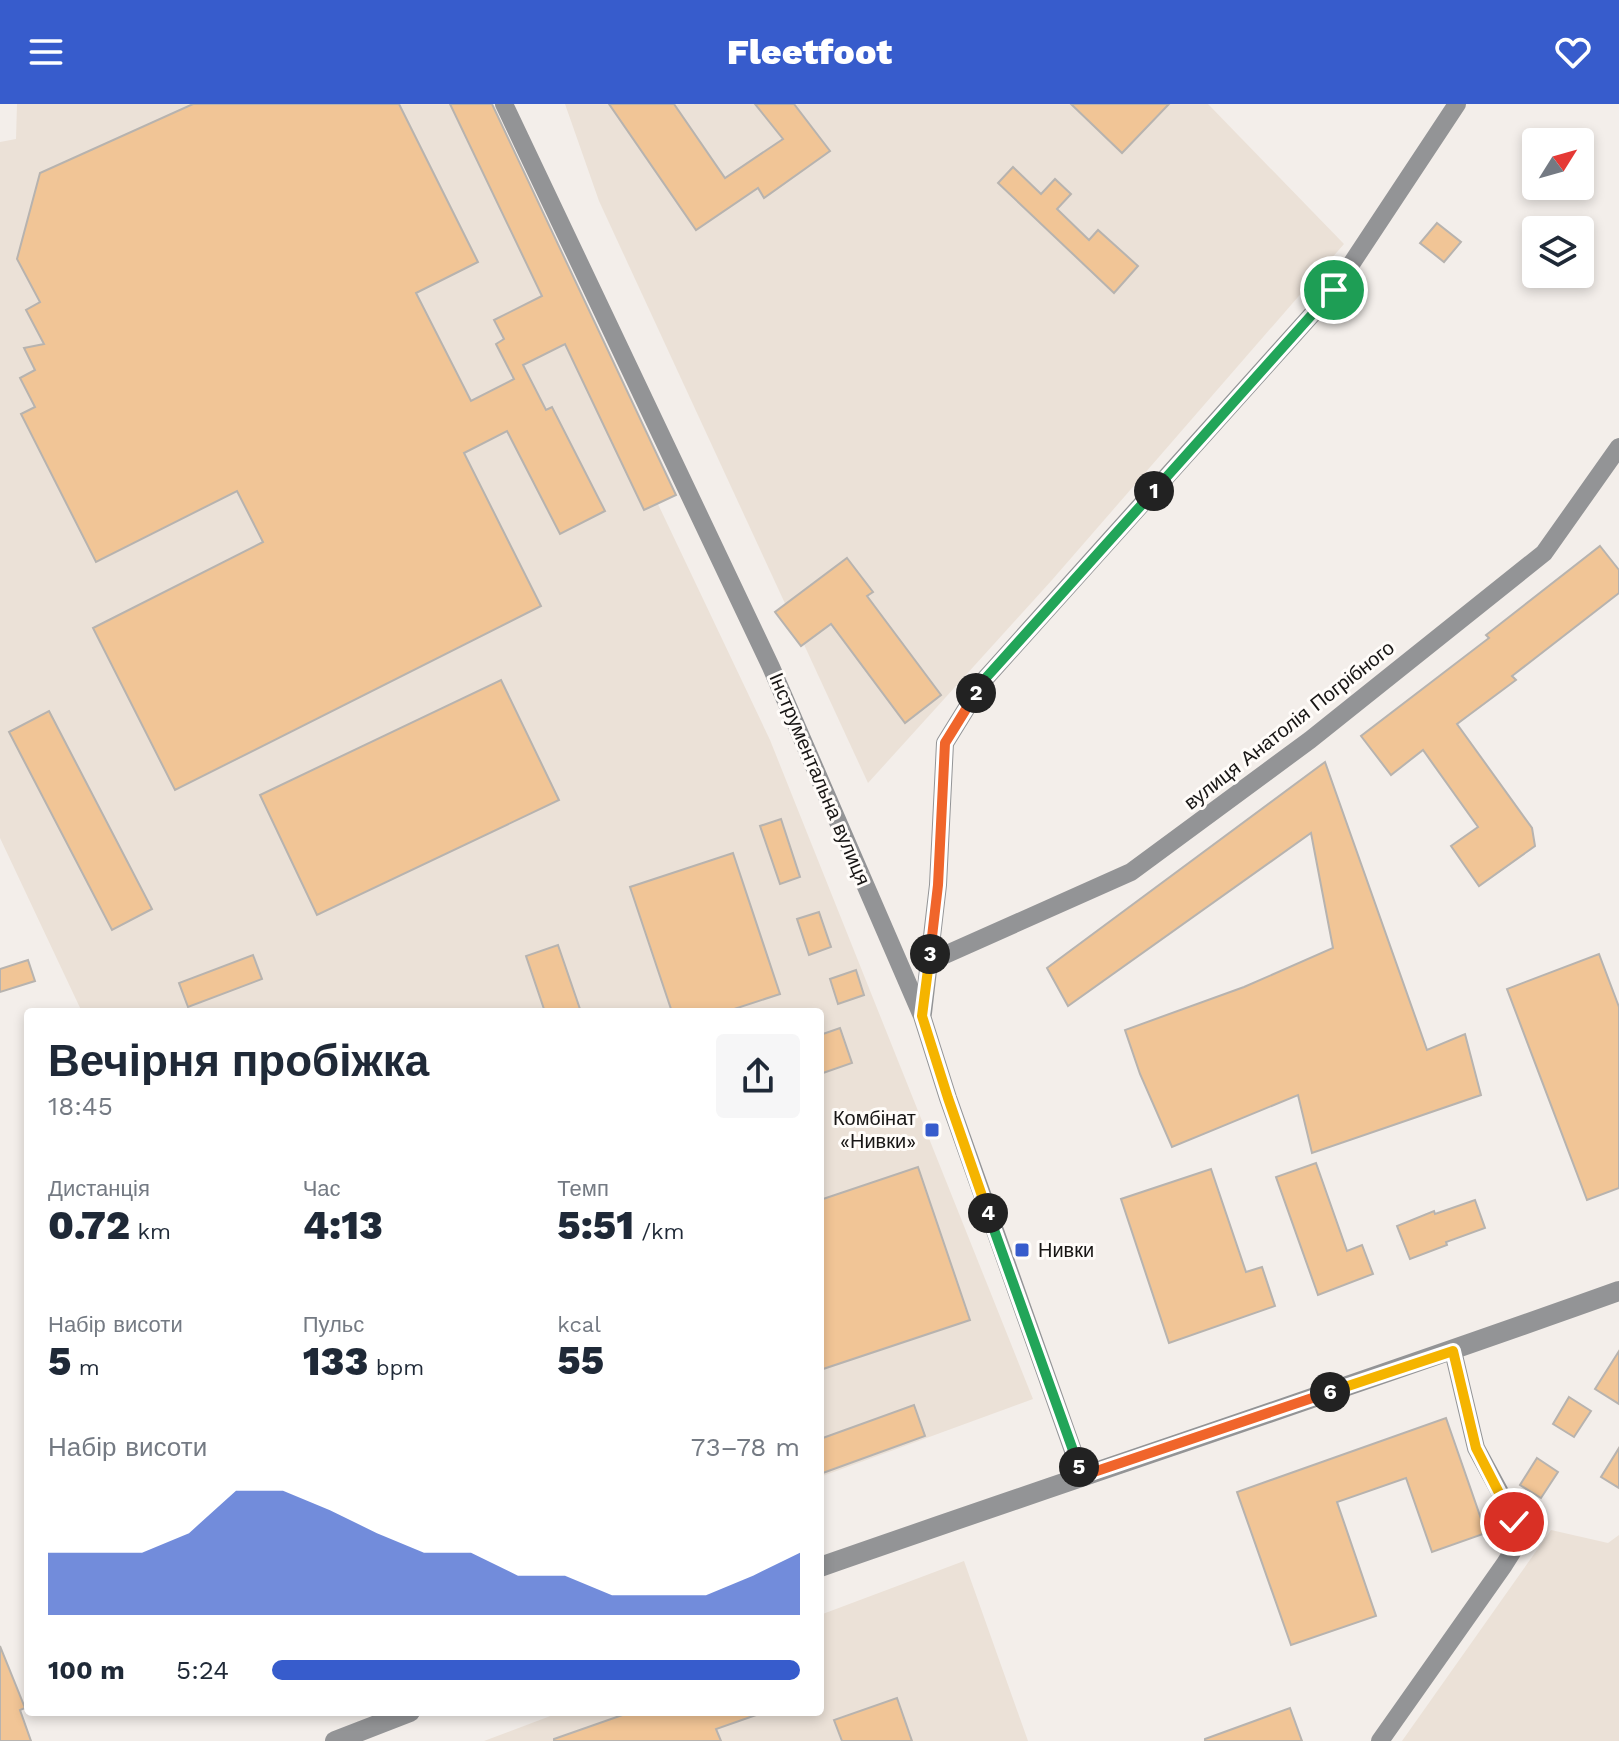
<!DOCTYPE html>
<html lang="uk">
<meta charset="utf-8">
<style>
body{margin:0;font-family:"Work Sans",sans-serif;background:#f6f6f7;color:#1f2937;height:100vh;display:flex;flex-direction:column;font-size:30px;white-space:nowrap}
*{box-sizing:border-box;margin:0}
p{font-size:26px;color:#747a83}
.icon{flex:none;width:44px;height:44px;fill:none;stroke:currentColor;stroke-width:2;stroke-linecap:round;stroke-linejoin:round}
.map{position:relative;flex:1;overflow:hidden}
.side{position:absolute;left:24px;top:904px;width:800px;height:708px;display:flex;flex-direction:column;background:#fff;border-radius:8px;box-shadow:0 4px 12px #0003}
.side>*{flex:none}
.needle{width:52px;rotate:53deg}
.tools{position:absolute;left:1522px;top:24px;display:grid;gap:16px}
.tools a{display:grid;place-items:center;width:72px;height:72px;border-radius:8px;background:#fff;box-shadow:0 4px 12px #0003;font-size:40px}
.pin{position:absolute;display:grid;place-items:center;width:68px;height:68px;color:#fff;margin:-34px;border:4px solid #fff;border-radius:50%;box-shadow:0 2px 8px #0007}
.km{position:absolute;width:40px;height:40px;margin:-20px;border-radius:50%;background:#222;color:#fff;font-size:22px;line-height:40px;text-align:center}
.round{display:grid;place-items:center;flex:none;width:84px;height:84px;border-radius:8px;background:#f6f6f7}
.summary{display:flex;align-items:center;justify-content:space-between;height:136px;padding:0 24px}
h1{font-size:44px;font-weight:800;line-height:60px}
.figures{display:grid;grid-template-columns:repeat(3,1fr);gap:12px;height:136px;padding:8px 24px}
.figures div{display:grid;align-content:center}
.figures b{font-size:40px;font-weight:800}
.figures small{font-size:22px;font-weight:400}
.figures p{font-size:22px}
.chart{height:224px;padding:16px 24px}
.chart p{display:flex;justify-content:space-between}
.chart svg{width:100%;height:144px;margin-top:8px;fill:#375ccc;opacity:.7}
ul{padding:0 24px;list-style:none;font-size:26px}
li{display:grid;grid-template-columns:128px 96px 1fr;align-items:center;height:60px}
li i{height:20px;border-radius:10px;background:#375ccc}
header{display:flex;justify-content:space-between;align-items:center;height:104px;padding:0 24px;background:#375ccc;color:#fff;font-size:36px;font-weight:800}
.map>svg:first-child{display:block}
.built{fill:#ebe1d7}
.building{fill:#f1c596;stroke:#b7b3af;stroke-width:2}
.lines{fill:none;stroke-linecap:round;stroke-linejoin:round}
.minor{stroke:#939496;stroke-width:18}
.tertiary{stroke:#939496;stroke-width:20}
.split-1-casing{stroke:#fff;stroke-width:16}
.split-2-casing{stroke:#fff;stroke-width:16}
.split-3-casing{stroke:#fff;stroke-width:16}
.split-4-casing{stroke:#fff;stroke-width:16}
.split-5-casing{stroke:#fff;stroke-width:16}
.split-6-casing{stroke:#fff;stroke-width:16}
.split-7-casing{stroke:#fff;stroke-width:16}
.split-1{stroke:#22a559;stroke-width:10}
.split-2{stroke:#22a559;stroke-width:10}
.split-3{stroke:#f0652b;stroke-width:10}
.split-4{stroke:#f5b400;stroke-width:10}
.split-5{stroke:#22a559;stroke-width:10}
.split-6{stroke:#f0652b;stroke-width:10}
.split-7{stroke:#f5b400;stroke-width:10}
.poi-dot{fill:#375ccc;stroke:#fffcf9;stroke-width:3}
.labels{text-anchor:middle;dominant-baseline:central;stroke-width:6;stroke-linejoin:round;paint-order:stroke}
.street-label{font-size:20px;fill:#181615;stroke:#fffcf9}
.poi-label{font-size:20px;fill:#181615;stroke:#fffcf9;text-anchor:end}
</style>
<header><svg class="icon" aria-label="menu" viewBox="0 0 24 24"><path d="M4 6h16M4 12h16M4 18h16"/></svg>Fleetfoot<svg class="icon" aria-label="heart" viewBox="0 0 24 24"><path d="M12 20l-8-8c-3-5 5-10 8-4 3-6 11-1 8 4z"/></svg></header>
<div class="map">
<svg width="1619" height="1637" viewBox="0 0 1619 1637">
<rect width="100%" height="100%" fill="#f3eeea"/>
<g class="built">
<polygon points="17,0 468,0 770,636 1033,1295 820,1373 820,908 82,908 0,734 0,38 16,35"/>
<polygon points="565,0 1208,0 1344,140 1052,476 868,679 599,97"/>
<polygon points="1551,1426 1608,1439 1619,1431 1619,1637 1402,1637"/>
<polygon points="964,1457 1028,1637 484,1637 561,1608 820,1608 820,1511"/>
</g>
<g class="building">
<polygon points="193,0 399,0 478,158 416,189 471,297 514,275 496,240 504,235 494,216 542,192 450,0 492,0 676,391 644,406 565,240 523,261 546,306 552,303 605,407 560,430 507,327 464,349 541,502 175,686 93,524 263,438 237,387 96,458 21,310 35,303 20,274 35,266 24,244 44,240 26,206 40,198 17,155 40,69"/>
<polygon points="609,0 674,0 725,74 783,35 755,0 794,0 830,47 764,94 758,84 696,126"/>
<polygon points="1071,0 1169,0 1122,49"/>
<polygon points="1013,63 1041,90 1055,75 1071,90 1057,105 1089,136 1098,126 1138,162 1114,189 998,79"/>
<polygon points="1437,119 1461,138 1444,158 1420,139"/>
<polygon points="1600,442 1619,466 1619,489 1512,572 1516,576 1457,620 1532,724 1535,742 1479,782 1451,742 1478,723 1423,646 1391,671 1361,632 1489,534 1486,531"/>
<polygon points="847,454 873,488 867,492 941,591 905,619 831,520 801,542 775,508"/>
<polygon points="501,576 559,696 317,811 260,691"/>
<polygon points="49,607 152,805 112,826 9,628"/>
<polygon points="1325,658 1427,946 1465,930 1481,991 1312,1049 1298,991 1172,1043 1140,970 1125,926 1244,883 1333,844 1311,729 1068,902 1047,864"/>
<polygon points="781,715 800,773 780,780 760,722"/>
<polygon points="733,749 780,890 725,908 672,908 630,783"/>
<polygon points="819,808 831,843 809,851 797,815"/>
<polygon points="558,841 581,908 545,908 526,852"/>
<polygon points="1599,850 1619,903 1619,1084 1587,1096 1507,885"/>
<polygon points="253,851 262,875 188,903 179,879"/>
<polygon points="28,856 35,877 0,888 0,865"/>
<polygon points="856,866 864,891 838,900 830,875"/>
<polygon points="840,924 852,959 820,970 820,931"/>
<polygon points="1316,1059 1347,1147 1362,1141 1373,1170 1318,1191 1276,1073"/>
<polygon points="918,1063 970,1216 820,1266 820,1096"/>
<polygon points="1211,1065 1246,1168 1262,1163 1275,1202 1169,1239 1121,1095"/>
<polygon points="1475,1096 1485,1124 1446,1138 1447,1141 1410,1155 1397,1122 1434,1107 1435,1110"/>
<polygon points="1619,1247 1619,1300 1595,1285"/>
<polygon points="1569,1293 1591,1307 1574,1333 1553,1320"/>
<polygon points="914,1301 925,1332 820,1370 820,1335"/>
<polygon points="1446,1314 1486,1429 1432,1448 1406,1374 1337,1398 1376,1512 1291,1541 1237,1388"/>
<polygon points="1619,1344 1619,1384 1601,1373"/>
<polygon points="1537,1354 1558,1368 1541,1394 1520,1381"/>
<polygon points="0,1542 25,1604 20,1606 31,1637 0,1637"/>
<polygon points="897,1594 912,1637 842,1637 834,1616"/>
<polygon points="1290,1604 1302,1637 1205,1637 1205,1635"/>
<polygon points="631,1608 759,1608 759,1610 716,1625 721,1637 554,1637 554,1635"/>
</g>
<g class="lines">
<g class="minor">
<polyline points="504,0 771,563 922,912 948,994 1082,1372"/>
<polyline points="929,858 1131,768 1310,636 1544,449 1619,343"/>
<polyline points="923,909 938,781 945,639 984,576 1334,186 1457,0"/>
<polyline points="1380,1637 1504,1461 1523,1431 1476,1344 1453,1247"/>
</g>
<g class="tertiary">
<path d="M820,1463C1086,1370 1354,1282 1619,1187"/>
<polyline points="335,1637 410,1608"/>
</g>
</g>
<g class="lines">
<g class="split-1-casing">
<polyline id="split-1" points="1154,387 1334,186"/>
</g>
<g class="split-2-casing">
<polyline id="split-2" points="976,589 984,576 1154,387"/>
</g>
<g class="split-3-casing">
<polyline id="split-3" points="930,850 938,781 945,639 976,589"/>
</g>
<g class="split-4-casing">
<polyline id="split-4" points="930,850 922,912 948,994 988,1109"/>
</g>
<g class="split-5-casing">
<polyline id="split-5" points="988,1109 1079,1363"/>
</g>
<g class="split-6-casing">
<polyline id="split-6" points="1079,1363 1082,1372 1330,1288"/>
</g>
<g class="split-7-casing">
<polyline id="split-7" points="1330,1288 1453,1247 1476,1344 1514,1418"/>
</g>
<use href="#split-1" class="split-1"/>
<use href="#split-2" class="split-2"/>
<use href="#split-3" class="split-3"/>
<use href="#split-4" class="split-4"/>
<use href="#split-5" class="split-5"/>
<use href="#split-6" class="split-6"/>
<use href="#split-7" class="split-7"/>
</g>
<g class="poi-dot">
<rect x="924" y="1018" width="16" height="16" rx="4"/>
<rect x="1014" y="1138" width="16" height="16" rx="4"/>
</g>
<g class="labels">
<g class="street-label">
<text transform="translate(1289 621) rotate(-38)">вулиця Анатолія Погрібного</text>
<text transform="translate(820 675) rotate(67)">Інструментальна вулиця</text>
</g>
<g class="poi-label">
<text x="916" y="1014">Комбінат<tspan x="916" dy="23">«Нивки»</tspan></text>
<text x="1038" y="1146" text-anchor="start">Нивки</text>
</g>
</g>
</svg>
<div class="tools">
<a><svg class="needle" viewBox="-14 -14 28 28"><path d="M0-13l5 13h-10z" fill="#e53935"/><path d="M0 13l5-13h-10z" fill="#747a83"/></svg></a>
<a><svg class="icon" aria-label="layers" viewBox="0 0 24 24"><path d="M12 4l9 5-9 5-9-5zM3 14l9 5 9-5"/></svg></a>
</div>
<div class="pin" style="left:1334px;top:186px;background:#1e9e55"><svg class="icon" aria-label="arrive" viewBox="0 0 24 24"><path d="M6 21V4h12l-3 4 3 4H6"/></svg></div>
<div class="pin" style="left:1514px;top:1418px;background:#d93025"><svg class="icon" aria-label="check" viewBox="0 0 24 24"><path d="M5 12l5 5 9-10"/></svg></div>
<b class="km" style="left:1154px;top:387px">1</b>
<b class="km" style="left:976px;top:589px">2</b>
<b class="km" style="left:930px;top:850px">3</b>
<b class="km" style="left:988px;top:1109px">4</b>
<b class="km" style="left:1079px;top:1363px">5</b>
<b class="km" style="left:1330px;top:1288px">6</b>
<section class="side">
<div class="summary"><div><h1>Вечірня пробіжка</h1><p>18:45</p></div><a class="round"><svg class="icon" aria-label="share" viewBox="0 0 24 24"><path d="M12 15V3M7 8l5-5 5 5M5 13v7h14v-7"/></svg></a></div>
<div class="figures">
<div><p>Дистанція</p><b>0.72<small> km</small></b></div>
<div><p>Час</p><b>4:13</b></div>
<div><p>Темп</p><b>5:51<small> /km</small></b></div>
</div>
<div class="figures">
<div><p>Набір висоти</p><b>5<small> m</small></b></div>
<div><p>Пульс</p><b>133<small> bpm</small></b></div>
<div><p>kcal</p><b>55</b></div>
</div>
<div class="chart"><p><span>Набір висоти</span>73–78 m</p>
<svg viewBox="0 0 160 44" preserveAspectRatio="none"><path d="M0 44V25L10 25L20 25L30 19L40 6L50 6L60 12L70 19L80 25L90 25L100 32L110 32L120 38L130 38L140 38L150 32L160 25V44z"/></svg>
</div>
<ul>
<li><b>100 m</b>5:24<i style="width:100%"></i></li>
</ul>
</section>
</div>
